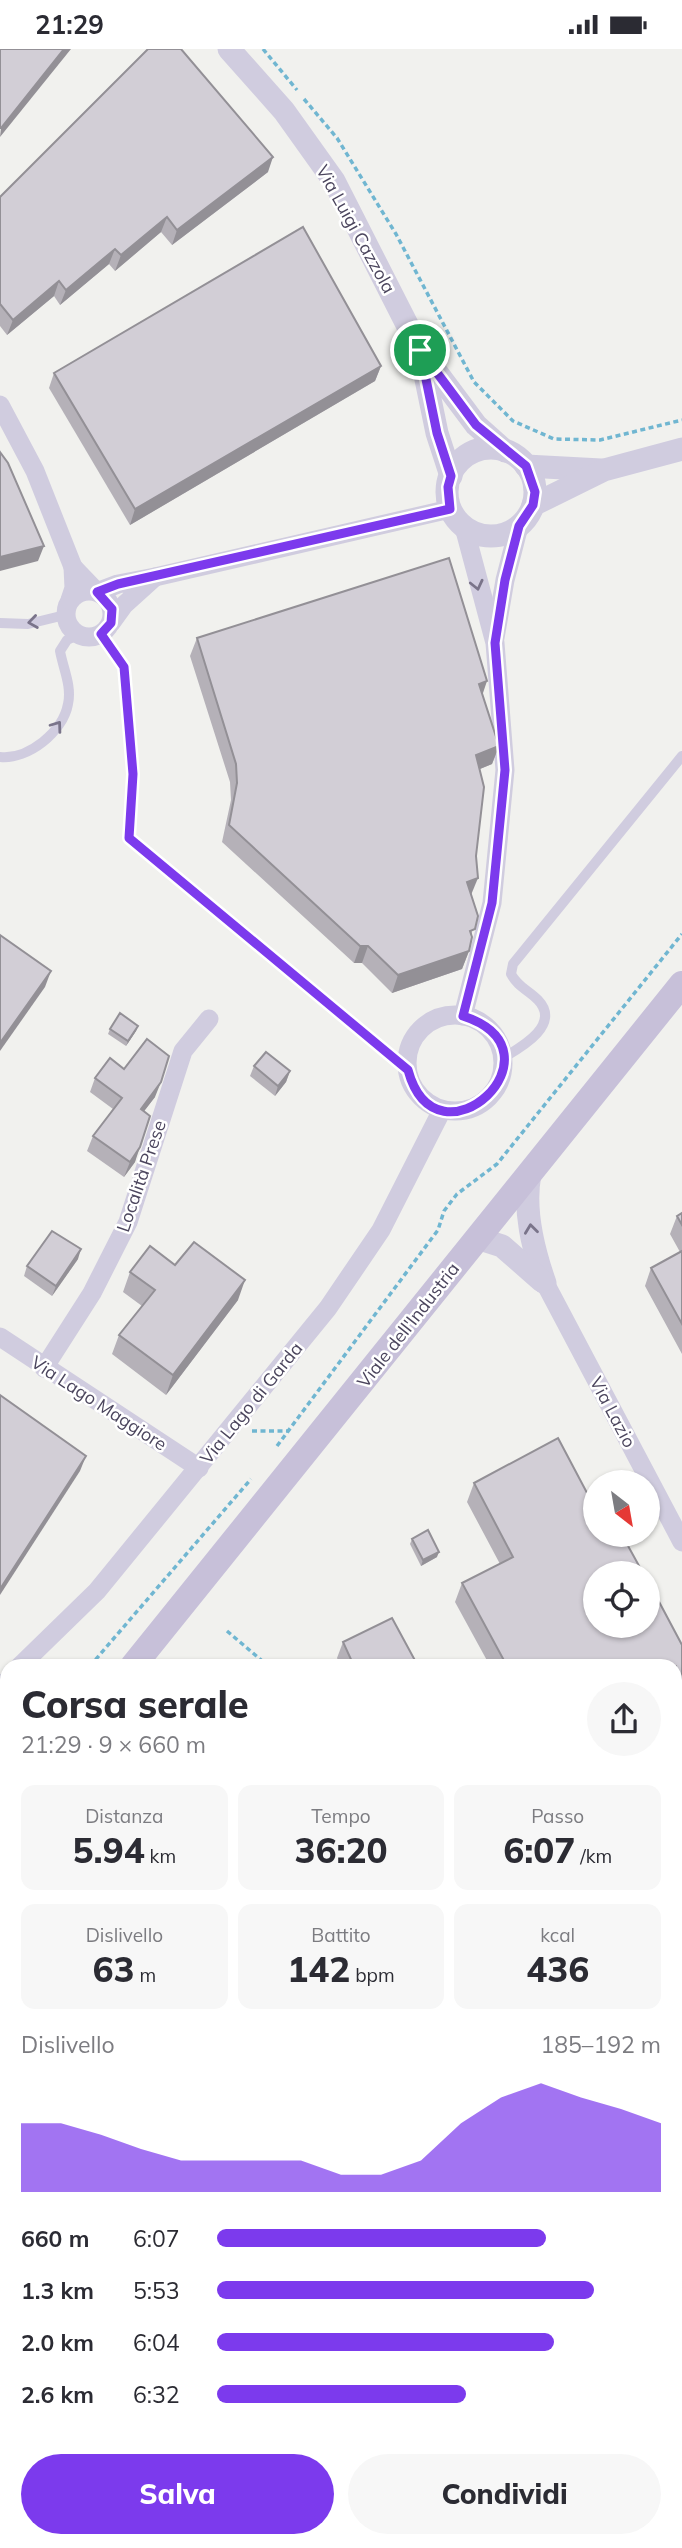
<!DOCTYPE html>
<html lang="it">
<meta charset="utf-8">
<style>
body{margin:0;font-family:Mulish,sans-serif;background:#f7f7f7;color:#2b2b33;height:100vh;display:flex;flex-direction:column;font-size:26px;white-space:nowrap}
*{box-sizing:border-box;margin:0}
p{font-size:23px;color:#7c7c81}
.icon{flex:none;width:38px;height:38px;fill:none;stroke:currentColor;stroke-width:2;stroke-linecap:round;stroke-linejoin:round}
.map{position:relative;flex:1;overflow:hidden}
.details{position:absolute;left:0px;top:1610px;width:682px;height:889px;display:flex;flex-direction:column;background:#fff;border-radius:21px 21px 0 0;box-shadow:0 2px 5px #0004}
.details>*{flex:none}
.needle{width:46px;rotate:149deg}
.fabs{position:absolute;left:583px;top:1421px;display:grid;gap:14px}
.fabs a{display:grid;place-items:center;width:77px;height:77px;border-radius:50%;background:#fff;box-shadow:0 2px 5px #0004;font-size:35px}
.pin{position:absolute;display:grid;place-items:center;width:60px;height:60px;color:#fff;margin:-30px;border:4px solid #fff;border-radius:50%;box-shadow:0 2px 7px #0007}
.round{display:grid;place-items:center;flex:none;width:74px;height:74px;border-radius:37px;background:#f7f7f7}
.summary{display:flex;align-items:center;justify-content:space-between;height:119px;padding:0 21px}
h1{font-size:38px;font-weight:800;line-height:52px}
.metrics{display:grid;grid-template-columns:repeat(3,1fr);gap:10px;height:119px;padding:7px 21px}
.metrics div{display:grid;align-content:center;border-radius:14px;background:#f7f7f7;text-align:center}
.metrics b{font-size:35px;font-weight:800}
.metrics small{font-size:19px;font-weight:400}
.metrics p{font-size:19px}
.chart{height:196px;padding:14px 21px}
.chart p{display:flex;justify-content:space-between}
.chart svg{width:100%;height:126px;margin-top:7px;fill:#7c3aed;opacity:.7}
.primary-button{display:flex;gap:14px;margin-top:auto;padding:14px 21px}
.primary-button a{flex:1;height:80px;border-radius:42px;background:#7c3aed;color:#fff;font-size:28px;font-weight:800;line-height:80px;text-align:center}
.primary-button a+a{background:#f7f7f7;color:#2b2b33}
ul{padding:0 21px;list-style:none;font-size:23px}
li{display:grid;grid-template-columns:112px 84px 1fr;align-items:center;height:52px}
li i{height:18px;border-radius:9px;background:#7c3aed}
.status{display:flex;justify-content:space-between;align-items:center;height:49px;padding:0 35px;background:#fff;direction:ltr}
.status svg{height:19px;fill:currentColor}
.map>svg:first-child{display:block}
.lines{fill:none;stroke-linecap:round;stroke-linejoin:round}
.path{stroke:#70b6d1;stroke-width:3.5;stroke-dasharray:5 3.5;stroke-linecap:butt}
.service{stroke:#d0ccdf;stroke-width:10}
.minor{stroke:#d0ccdf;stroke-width:19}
.tertiary{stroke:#d0ccdf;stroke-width:23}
.secondary{stroke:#c7c0d9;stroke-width:26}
.wall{fill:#b5b1b8}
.shaded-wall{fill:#939096}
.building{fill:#d2ced6;stroke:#939096;stroke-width:2}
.oneway{stroke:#7a748a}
.route-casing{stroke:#fff;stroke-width:14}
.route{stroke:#7c3aed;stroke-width:9}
.labels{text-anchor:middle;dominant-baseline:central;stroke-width:5;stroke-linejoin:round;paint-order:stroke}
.street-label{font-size:18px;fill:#4b455d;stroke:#fff}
</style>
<div class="status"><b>21:29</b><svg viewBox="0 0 49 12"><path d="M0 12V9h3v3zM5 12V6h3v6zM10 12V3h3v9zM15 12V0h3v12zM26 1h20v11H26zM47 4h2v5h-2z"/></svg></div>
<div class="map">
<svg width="682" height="2499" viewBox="0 0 682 2499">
<rect width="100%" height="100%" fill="#f1f1ee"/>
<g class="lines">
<g class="path">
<polyline points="263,0 297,41"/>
<polyline points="304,50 337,89 396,185 474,333 513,372 554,390 600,391 682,371"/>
<polyline points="252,1382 288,1382"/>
<polyline points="277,1397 438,1181 444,1162 457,1145 497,1115 682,885"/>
<polyline points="227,1582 267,1616"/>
<polyline points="90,1617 251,1430"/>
<polyline points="0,1674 7,1674"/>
<polyline points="0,1722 7,1714"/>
</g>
<g class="service">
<polyline points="0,574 28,575 65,566"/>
<polyline points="101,585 124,618 133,725 129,789 408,1021"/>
<path d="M0,708C28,711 63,683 68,655C72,637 63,619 60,602L67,591L78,586"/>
<path d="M503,1009C520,999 562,976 538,951C528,941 518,938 511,925L513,915L682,707"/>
</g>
<g class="minor">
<polyline points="0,356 35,422 73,518"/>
<polyline points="155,528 450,460"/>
<circle cx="89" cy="565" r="23"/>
<polyline points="70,551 74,539 73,518 97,543 118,535 155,528 124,556 111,574"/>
<polyline points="495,589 505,531 519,477"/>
<circle cx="455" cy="1014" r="48"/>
<polyline points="463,967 492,854 505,721 495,594 464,478"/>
<polyline points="545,1234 682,1493"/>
<polyline points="0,1288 199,1419"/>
<polyline points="44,1319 92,1244 128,1173 183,1002 209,970"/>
<polyline points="20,1617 97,1542 328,1259 381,1181 442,1061"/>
<polyline points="0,1640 7,1632"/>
<polyline points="676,1835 682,1831"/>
<polyline points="676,2315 682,2312"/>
<polyline points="0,2404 7,2417"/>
<polyline points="47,2492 50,2499"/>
<polyline points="346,2499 359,2492"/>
</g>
<g class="tertiary">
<polyline points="229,0 284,62 334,132 420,301 476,376 505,402"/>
<polyline points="422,311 437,384 451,427"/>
<circle cx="491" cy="443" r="44"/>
<polyline points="526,417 601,421"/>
<polyline points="533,456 604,421 682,400"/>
<path d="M530,1125C523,1161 533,1200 545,1234"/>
<polyline points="477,1189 502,1197 542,1232"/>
</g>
<g class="secondary">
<polyline points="133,1617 682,935"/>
<polyline points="0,1781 7,1773"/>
</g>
</g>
<g class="wall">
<polygon points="268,123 172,196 161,183 115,222 109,215 60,256 54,247 7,286 0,277 0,148"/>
<polygon points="381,317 375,332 130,476 49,339 54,324"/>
<polygon points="197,589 482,646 499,697 492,715 480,720 471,846 472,887 469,902 462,920 392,944 362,914 354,914 222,793 231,751 230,733 190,607"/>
<polygon points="138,977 136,982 126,997 108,985 110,980"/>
<polygon points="254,1017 290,1022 286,1033 275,1047 250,1027"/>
<polygon points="95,1029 155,1048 144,1062 135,1113 124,1128 87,1102 93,1087 113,1060 90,1043"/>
<polygon points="682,1164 682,1305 645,1237 651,1219 680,1203 670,1185 677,1167"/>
<polygon points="78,1210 52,1247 24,1227 27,1217"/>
<polygon points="175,1216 238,1251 166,1346 112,1305 119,1286 142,1257 123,1243 130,1223"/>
<polygon points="558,1389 595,1459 595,1486 622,1486 643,1524 595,1524 595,1577 648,1577 648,1532 682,1596 682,1812 676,1816 676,1617 490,1617 455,1553 462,1534 500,1515 467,1453 474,1434"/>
<polygon points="412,1490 437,1508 421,1517 410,1495"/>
<polygon points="343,1593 418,1617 341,1617 337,1609"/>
<polygon points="682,2092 682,2172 676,2161 676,2096"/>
<polygon points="7,2213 7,2330 0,2316 0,2217"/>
<polygon points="682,2374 682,2408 676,2396 676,2385 679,2375"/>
<polygon points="682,2419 682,2499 671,2499 667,2492 676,2492 676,2423"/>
<polygon points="93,2492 202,2492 189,2499 96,2499"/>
<polygon points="467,2492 633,2492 636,2499 471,2499"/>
</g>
<g class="shaded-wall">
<polygon points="64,0 71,0 0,88 1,79"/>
<polygon points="273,108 268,123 172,196 177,181"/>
<polygon points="167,168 161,183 115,222 121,206"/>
<polygon points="115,200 109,215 60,256 66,241"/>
<polygon points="59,232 54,247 7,286 13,271"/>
<polygon points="381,317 375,332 130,476 135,460"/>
<polygon points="44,497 38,512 0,522 0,508"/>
<polygon points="487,632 481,650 479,635"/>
<polygon points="499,697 492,715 470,724 476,706"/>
<polygon points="478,829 471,846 467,833"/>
<polygon points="360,897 368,897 362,914 354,914"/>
<polygon points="469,902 462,920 392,944 398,926"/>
<polygon points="51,922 45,938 0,1002 0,994"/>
<polygon points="138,977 136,982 126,997 128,992"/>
<polygon points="290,1022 286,1033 275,1047 278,1037"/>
<polygon points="161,1033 155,1048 135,1074 141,1060"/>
<polygon points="140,1098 135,1113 124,1128 130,1113"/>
<polygon points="81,1200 78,1210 52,1247 56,1237"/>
<polygon points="245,1231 238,1251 166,1346 173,1326"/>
<polygon points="86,1407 80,1422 0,1546 0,1540"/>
<polygon points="439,1503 437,1508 421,1517 423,1511"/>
<polygon points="682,1797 682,1812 676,1816 676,1800"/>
<polygon points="682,2047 682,2062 676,2066 676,2051"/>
<polygon points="7,2083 7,2094 0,2102 0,2091"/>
<polygon points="173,2492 202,2492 189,2499 159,2499"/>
</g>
<g class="building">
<polygon points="0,0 64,0 1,79 0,79"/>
<polygon points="148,0 181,0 273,108 177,181 167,168 121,206 115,200 66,241 59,232 13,271 0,255 0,148"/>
<polygon points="303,178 381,317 135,460 54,324"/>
<polygon points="0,403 8,414 44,497 0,508"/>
<polygon points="449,509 487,632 479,635 499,697 476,706 484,738 476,807 478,829 467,833 478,867 475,880 470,882 472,888 469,902 398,926 368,897 360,897 229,776 237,734 236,715 197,589"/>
<polygon points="0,886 51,922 0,994"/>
<polygon points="120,964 138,977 128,992 110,980"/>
<polygon points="147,990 169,1007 161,1033 141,1060 150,1067 140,1098 130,1113 93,1087 122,1049 95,1029 110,1009 124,1020"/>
<polygon points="266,1003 290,1022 278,1037 254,1017"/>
<polygon points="682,1164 682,1176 677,1167"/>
<polygon points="52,1182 81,1200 56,1237 27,1217"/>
<polygon points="194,1193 245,1231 173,1326 119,1286 155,1241 130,1223 150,1197 175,1216"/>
<polygon points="682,1202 682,1275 651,1219"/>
<polygon points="0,1346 86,1407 0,1540"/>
<polygon points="558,1389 595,1459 595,1486 622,1486 643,1524 595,1524 595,1577 648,1577 648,1532 682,1596 682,1797 676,1800 676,1617 507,1617 462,1534 513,1508 474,1434"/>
<polygon points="428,1481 439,1503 423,1511 412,1490"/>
<polygon points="392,1569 418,1617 354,1617 343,1593"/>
<polygon points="682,1921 682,2047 676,2051 676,1924"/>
<polygon points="7,1981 7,2083 0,2091 0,1989"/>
<polygon points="682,2092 682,2148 676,2137 676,2096"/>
<polygon points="7,2213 7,2297 0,2284 0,2260 5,2258 0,2248 0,2217"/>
<polygon points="682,2419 682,2491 676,2480 676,2423"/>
<polygon points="0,2474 7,2488 7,2492 9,2492 13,2499 0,2499"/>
<polygon points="110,2492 173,2492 159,2499 114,2499"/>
<polygon points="397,2492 421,2492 424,2499 384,2499"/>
<polygon points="485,2492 633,2492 636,2499 488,2499"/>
</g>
<defs><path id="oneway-chevron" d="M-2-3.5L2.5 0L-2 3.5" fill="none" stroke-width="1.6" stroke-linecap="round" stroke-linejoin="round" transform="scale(1.75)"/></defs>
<g class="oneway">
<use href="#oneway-chevron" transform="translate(477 536) rotate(77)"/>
<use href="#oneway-chevron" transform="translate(33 573) rotate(172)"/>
<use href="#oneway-chevron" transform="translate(57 677) rotate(-54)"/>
<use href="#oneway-chevron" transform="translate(531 1180) rotate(-97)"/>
</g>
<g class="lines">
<g class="route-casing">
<path id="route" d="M420,301L476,376L526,417L535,443L533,456L519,477L505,531L495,594L505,721L492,854L463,967C571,1002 437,1127 408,1021L129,789L133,725L124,618L101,585L111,574L112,560L97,543L118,535L450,460L448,438L451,427L437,384Z"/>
</g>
<use href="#route" class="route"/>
</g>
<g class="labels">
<g class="street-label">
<text transform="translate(356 180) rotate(61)">Via Luigi Cazzola</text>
<text transform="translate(141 1127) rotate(-71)">Località Prese</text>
<text transform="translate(408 1276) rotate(-52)">Viale dell'Industria</text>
<text transform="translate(99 1354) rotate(33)">Via Lago Maggiore</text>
<text transform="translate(251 1354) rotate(-51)">Via Lago di Garda</text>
<text transform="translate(613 1363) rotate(62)">Via Lazio</text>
</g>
</g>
</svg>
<div class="fabs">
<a><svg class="needle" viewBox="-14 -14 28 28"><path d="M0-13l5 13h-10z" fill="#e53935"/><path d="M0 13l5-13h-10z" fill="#7c7c81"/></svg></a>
<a><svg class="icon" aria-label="locate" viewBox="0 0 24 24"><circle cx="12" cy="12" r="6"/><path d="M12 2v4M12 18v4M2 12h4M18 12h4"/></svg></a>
</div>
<div class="pin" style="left:420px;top:301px;background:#1e9e55"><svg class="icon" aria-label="arrive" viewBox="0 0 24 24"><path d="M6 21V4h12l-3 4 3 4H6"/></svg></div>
<section class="details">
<div class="summary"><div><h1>Corsa serale</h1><p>21:29 · 9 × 660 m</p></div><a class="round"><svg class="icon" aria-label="share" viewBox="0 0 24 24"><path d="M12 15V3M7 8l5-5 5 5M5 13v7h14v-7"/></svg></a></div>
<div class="metrics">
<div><p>Distanza</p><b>5.94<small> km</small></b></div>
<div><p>Tempo</p><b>36:20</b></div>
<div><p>Passo</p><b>6:07<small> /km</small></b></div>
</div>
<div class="metrics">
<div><p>Dislivello</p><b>63<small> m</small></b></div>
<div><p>Battito</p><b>142<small> bpm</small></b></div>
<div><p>kcal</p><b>436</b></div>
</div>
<div class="chart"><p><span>Dislivello</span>185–192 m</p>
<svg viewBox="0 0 160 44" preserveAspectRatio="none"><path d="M0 44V20L10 20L20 24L30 29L40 33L50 33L60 33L70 33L80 38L90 38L100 33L110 20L120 11L130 6L140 11L150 15L160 20V44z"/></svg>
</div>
<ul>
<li><b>660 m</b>6:07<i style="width:74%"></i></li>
<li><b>1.3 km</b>5:53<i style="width:85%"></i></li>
<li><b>2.0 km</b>6:04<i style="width:76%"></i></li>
<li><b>2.6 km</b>6:32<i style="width:56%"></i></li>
</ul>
<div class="primary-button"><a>Salva</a><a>Condividi</a></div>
</section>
</div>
